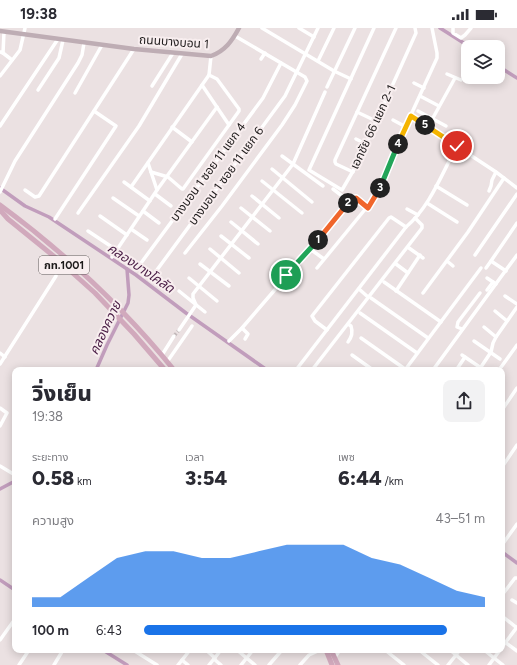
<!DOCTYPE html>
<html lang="th">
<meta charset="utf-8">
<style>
body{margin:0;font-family:Figtree,"Noto Sans Thai",sans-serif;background:#f2f2f3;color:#2b2b33;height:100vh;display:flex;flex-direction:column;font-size:15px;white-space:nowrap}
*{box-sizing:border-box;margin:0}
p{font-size:13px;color:#7c7c81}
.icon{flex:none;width:22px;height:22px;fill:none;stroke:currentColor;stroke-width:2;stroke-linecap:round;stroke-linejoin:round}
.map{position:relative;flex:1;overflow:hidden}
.drawer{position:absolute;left:12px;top:339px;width:493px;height:286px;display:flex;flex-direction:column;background:#fff;border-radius:8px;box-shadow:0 2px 10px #0003}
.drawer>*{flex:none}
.buttons{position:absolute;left:461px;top:12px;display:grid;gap:8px}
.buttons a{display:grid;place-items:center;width:44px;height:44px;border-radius:8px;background:#fff;box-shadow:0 2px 10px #0003;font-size:20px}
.pin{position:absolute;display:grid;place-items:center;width:34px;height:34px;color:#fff;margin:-17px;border:2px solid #fff;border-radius:50%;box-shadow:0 1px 4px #0007}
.km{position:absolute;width:20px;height:20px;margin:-10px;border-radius:50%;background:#222;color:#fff;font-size:11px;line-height:20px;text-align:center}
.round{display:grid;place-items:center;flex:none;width:42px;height:42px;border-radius:8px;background:#f2f2f3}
.head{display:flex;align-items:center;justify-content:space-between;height:68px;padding:0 20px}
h1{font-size:22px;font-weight:800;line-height:30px}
.metrics{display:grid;grid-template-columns:repeat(3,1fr);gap:6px;height:68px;padding:4px 20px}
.metrics div{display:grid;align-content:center}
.metrics b{font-size:20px;font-weight:800}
.metrics small{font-size:11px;font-weight:400}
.metrics p{font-size:11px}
.chart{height:112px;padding:8px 20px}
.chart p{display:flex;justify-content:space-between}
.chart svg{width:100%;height:72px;margin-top:4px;fill:#1a73e8;opacity:.7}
ul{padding:0 20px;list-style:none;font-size:13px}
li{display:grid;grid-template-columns:64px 48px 1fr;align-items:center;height:30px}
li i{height:10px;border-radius:5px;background:#1a73e8}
.status{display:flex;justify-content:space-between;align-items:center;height:28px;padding:0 20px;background:#fff;direction:ltr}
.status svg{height:11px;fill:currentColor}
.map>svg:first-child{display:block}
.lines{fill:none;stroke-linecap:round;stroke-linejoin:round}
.canal{stroke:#c19dbc;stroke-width:3.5}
.street-tunnel{stroke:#c2b9ba;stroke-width:3.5;stroke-dasharray:3.5 2;stroke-linecap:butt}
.street{stroke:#fff;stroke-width:3.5}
.secondary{stroke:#beadb4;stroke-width:4.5}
.primary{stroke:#d1a9bc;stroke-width:5}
.split-1-casing{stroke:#fff;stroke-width:8}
.split-2-casing{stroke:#fff;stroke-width:8}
.split-3-casing{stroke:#fff;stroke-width:8}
.split-4-casing{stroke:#fff;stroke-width:8}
.split-5-casing{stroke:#fff;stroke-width:8}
.split-6-casing{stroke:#fff;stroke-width:8}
.split-1{stroke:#22a559;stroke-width:5}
.split-2{stroke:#f0652b;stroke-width:5}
.split-3{stroke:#f0652b;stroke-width:5}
.split-4{stroke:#22a559;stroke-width:5}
.split-5{stroke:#f5b400;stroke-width:5}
.split-6{stroke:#f5b400;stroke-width:5}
.labels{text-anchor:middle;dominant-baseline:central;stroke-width:4;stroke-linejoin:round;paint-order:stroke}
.shield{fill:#f8eeef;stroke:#5f5a5a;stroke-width:1}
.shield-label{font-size:11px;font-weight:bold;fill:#1d1a1a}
.street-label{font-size:12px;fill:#1d1a1a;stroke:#f8eeef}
.water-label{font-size:13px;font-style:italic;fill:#471a43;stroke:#f8eeef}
</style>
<div class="status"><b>19:38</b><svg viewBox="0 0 49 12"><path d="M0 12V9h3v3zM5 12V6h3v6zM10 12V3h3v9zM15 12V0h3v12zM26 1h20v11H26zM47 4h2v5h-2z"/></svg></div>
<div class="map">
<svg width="517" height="637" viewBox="0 0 517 637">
<rect width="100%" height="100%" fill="#ebe1e2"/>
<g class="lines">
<g class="canal">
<polyline points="440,0 470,19"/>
<polyline points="498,38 517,50"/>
<polyline points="0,160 25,178 49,189 136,247 186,285 267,342"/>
<polyline points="96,342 107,317 128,275 129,267 127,241"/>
<polyline points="0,461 15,453"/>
<polyline points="502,524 517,535"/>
<polyline points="0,552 15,562"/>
<polyline points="103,622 127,637"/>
</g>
<polyline class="street-tunnel" points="174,308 179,302"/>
<g class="street">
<polyline points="262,0 334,43 351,51"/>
<polyline points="299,0 314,9"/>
<polyline points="374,0 309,142 342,162 356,138 416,5 415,0"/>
<polyline points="453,0 453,5 461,10 465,7 471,0"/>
<polyline points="0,24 3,25 4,4"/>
<polyline points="3,25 12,32"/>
<polyline points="261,31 265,25"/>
<polyline points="318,33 334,0"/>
<polyline points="447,46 461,52"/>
<polyline points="0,48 20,22 25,0"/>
<polyline points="414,55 424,60"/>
<polyline points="202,57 229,97"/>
<polyline points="152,58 173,25"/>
<polyline points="327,59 355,0"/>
<polyline points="38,62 59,30 63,12"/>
<polyline points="75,65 102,17"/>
<polyline points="420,68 439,78"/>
<polyline points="418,83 446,98"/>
<polyline points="357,84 376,93"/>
<polyline points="411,88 496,144 517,160"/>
<polyline points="393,92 406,99"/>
<polyline points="429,97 455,50"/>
<polyline points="0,98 58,11"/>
<polyline points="172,99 192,114"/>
<polyline points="356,111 366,116"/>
<polyline points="282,128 323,158"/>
<polyline points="148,135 157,162"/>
<polyline points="272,141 312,174"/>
<polyline points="151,144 168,149 182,161 183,161 239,83 239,81 217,51 209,47"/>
<polyline points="353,144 336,136 335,134 335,132 396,0"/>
<polyline points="262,153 302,185"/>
<polyline points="124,154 150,173"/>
<polyline points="436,158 467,177"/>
<polyline points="131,159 209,47 211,28"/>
<polyline points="333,161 350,174"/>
<polyline points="25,162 35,169 39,168 134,21"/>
<polyline points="489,163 491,158 492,152 496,144"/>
<polyline points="0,164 15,133 78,35 82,27 84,15"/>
<polyline points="155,166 171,178"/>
<polyline points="252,168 279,190"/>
<polyline points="113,170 139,188"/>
<polyline points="427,175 457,194"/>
<polyline points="241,180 270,203"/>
<polyline points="407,181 418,187"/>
<polyline points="143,183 159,195"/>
<polyline points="78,185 139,98 182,26"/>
<polyline points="100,188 127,207"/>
<polyline points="55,191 116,98 94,83"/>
<polyline points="231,194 258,216"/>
<polyline points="131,201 147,212"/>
<polyline points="88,203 133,233"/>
<polyline points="221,208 249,230"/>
<polyline points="409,220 423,230"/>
<polyline points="210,221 239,245"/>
<polyline points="310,221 324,231"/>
<polyline points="185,225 222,178 282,97 295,77 307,53 305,49 235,8"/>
<polyline points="475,227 517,166"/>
<polyline points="112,229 157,162 217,79"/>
<polyline points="447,233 453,238"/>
<polyline points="200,236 229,258"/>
<polyline points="396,236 408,245"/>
<polyline points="317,240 367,179 377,166 398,115 437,30 437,25 432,0"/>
<polyline points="486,240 491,233"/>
<polyline points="59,243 63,236"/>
<polyline points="506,243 491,233 517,195"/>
<polyline points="153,248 141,237 141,235 263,70 281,35"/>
<polyline points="151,250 285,68 318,0"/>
<polyline points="189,250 217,273"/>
<polyline points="487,250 496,256"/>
<polyline points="384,254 441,294"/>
<polyline points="359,261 368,269"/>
<polyline points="487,262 493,254"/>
<polyline points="179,263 205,284"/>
<polyline points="396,263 420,227"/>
<polyline points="423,265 468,204 504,150"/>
<polyline points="505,268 517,276"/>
<polyline points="371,270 428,310"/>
<polyline points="495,283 507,293"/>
<polyline points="360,285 417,325"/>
<polyline points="484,299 496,309"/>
<polyline points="242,300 248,306 245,311"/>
<polyline points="462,301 457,299 458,294 480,265"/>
<polyline points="179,302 196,277 193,270 193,266 293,136 325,64"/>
<polyline points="327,302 315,293 312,288 389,190 391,189 406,199"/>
<polyline points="361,310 405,341"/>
<polyline points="229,313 242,300 353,171 356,170 367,179"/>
<polyline points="474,313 500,331"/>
<path d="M348,314C352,309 353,304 351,298L348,296"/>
<polyline points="0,325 5,329"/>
<polyline points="162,327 174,308"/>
<polyline points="352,327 373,342"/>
<polyline points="462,327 484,342"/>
<polyline points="167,334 192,298"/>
<polyline points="0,336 56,248"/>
<polyline points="339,341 340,342"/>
<polyline points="457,341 465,329"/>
<path d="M296,342L406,199C430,179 442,145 457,118"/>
<polyline points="312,342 422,200 422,197 415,190"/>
<polyline points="405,342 481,240"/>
<polyline points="433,342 517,227"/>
<polyline points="479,342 491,324 493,315 496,309 517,279"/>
<polyline points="499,342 517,317"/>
<polyline points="0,380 7,385 0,398"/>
<polyline points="502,382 517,360"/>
<polyline points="0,438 15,447"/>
<polyline points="502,439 517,417"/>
<polyline points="502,517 517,496"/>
<polyline points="502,567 515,550 517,550"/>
<polyline points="512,572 517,575"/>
<polyline points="502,588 517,600"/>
<polyline points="0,612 15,591"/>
<polyline points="502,612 517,623"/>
<polyline points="502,619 517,599"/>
<polyline points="133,622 157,637"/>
<polyline points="170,622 171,623"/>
<polyline points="206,622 215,630"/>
<polyline points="237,622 255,637"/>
<polyline points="385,622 404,637"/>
<polyline points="419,622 438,637"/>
<polyline points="450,622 468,637"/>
<polyline points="484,622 503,637"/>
<polyline points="335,629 340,622"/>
<polyline points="214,631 221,637"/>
<polyline points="182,632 188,637"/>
<polyline points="19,637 29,622"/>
<polyline points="54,637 63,622"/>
<polyline points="178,637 190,622"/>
<polyline points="209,637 221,622"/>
<polyline points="241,637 253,622"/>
<polyline points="269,637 282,622"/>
<polyline points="300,637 309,627 320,622"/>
<polyline points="448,637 460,622"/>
<polyline points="489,637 500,622"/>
</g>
<path class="secondary" d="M0,3L134,21L211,28C225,23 232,13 239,0"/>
<g class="primary">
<path d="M0,177C65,225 123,279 174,342"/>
<polyline points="0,182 8,191 56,230 95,265 134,306 165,342"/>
<polyline points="326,622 332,637"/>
<polyline points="331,622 338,637"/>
</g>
</g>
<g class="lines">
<g class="split-1-casing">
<polyline id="split-1" points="286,247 318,212"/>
</g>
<g class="split-2-casing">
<polyline id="split-2" points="318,212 348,175"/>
</g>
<g class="split-3-casing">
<polyline id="split-3" points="348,175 353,171 356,170 368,180 380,160"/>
</g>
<g class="split-4-casing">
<polyline id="split-4" points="380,160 398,116"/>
</g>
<g class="split-5-casing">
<polyline id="split-5" points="398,116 411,88 425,97"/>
</g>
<g class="split-6-casing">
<polyline id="split-6" points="425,97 457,118"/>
</g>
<use href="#split-1" class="split-1"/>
<use href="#split-2" class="split-2"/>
<use href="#split-3" class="split-3"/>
<use href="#split-4" class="split-4"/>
<use href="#split-5" class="split-5"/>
<use href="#split-6" class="split-6"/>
</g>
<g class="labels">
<rect class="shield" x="39" y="228" width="50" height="18" rx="3"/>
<g class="shield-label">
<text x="64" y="237">กท.1001</text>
</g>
<g class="street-label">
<text transform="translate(174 14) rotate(4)">ถนนบางบอน 1</text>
<text transform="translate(373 99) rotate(-65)">เอกชัย 66 แยก 2-1</text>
<text transform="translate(208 144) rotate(-54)">บางบอน 1 ซอย 11 แยก 4</text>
<text transform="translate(226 148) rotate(-54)">บางบอน 1 ซอย 11 แยก 6</text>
</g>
<g class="water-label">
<text transform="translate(141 240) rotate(34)">คลองบางโคลัด</text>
<text transform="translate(105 300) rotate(-65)">คลองควาย</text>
</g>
</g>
</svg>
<div class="buttons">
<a><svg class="icon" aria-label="layers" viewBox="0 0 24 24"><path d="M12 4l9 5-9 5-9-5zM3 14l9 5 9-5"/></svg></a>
</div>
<div class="pin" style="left:286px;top:247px;background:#1e9e55"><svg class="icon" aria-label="arrive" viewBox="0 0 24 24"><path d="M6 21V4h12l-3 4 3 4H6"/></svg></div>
<div class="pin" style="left:457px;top:118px;background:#d93025"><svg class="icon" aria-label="check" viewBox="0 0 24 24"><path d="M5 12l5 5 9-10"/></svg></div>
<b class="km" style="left:318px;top:212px">1</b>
<b class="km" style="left:348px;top:175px">2</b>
<b class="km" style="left:380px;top:160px">3</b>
<b class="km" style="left:398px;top:116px">4</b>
<b class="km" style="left:425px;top:97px">5</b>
<section class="drawer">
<div class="head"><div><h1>วิ่งเย็น</h1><p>19:38</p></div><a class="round"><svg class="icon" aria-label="share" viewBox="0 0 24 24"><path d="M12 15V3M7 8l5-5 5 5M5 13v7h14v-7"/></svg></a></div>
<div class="metrics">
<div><p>ระยะทาง</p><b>0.58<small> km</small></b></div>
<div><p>เวลา</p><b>3:54</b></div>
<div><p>เพซ</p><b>6:44<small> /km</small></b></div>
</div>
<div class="chart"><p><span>ความสูง</span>43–51 m</p>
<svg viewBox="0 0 160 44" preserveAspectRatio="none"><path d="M0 44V38L10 38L20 26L30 14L40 10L50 10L60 14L70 14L80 10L90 6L100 6L110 6L120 14L130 18L140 26L150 34L160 38V44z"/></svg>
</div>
<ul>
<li><b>100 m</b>6:43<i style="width:89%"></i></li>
</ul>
</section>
</div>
